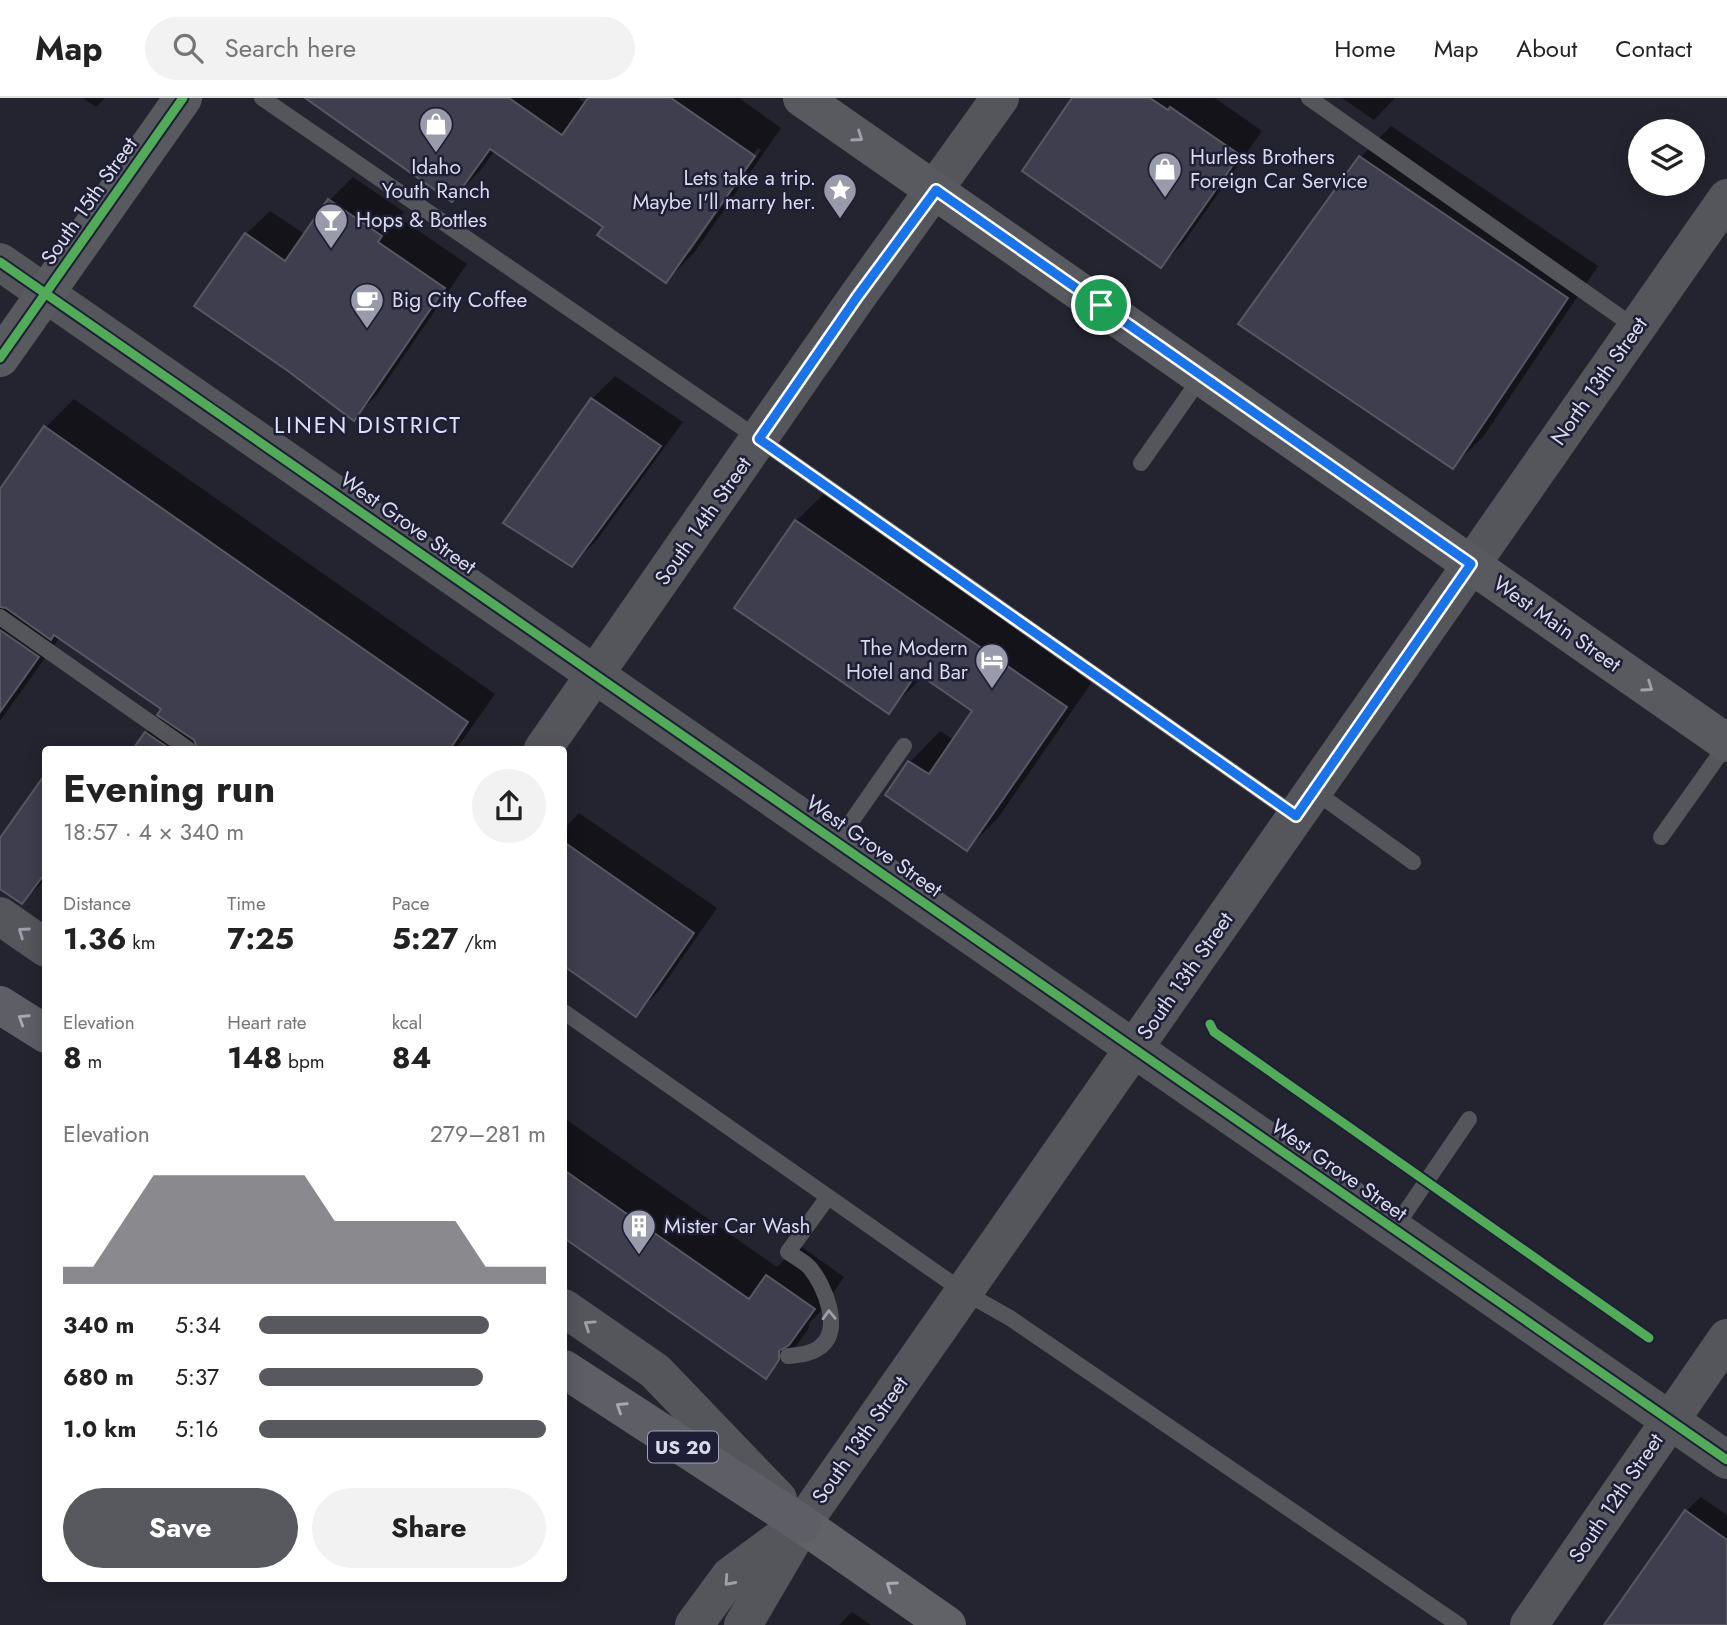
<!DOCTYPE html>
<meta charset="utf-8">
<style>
body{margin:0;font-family:Jost,sans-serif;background:#f2f2f2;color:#222;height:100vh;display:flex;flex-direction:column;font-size:26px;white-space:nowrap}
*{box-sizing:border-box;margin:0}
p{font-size:23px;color:#767676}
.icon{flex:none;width:38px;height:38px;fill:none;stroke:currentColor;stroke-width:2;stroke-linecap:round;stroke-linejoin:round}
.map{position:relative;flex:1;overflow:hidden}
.drawer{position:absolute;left:42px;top:648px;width:525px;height:836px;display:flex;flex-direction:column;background:#fff;border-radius:7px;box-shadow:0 4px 18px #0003}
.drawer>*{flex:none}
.buttons{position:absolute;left:1628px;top:21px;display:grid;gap:14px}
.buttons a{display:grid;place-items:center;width:77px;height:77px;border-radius:50%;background:#fff;box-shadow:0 4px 18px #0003;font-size:35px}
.pin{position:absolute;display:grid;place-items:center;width:60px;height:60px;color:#fff;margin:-30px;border:4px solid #fff;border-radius:50%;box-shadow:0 2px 7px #0007}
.round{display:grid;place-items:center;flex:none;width:74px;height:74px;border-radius:37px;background:#f2f2f2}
.overview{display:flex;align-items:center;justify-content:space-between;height:119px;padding:0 21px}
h1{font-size:38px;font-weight:700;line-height:52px}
.figures{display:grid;grid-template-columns:repeat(3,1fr);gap:10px;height:119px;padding:7px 21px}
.figures div{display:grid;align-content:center}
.figures b{font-size:30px;font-weight:700}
.figures small{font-size:19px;font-weight:400}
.figures p{font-size:19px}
.chart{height:196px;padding:14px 21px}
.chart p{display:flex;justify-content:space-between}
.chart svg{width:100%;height:126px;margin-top:7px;fill:#58585f;opacity:.7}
.button{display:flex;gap:14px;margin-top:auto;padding:14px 21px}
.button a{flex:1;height:80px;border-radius:42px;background:#58585f;color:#fff;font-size:28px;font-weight:700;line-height:80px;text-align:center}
.button a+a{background:#f2f2f2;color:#222}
ul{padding:0 21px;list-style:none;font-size:23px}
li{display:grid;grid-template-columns:112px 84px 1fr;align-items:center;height:52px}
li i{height:18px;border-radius:9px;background:#58585f}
header{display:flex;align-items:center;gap:42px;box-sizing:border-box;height:98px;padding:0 35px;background:#fff;border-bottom:2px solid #e0e0e0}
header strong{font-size:33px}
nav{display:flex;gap:38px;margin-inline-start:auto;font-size:24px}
.search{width:490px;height:63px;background:#f2f2f2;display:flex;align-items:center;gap:18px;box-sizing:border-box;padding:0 24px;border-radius:38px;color:#767676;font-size:26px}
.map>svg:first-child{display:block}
.shadow{fill:#0007;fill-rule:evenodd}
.building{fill:#3e3e4e;stroke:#575863;stroke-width:2}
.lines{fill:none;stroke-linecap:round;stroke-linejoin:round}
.service{stroke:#55565c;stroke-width:16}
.tertiary{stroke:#55565c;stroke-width:38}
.secondary{stroke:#595a60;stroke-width:38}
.primary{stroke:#616168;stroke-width:38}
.motorway{stroke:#5e5e66;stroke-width:38}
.cycleway-casing{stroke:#1e1e36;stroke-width:13}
.cycleway{stroke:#51ab58;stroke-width:9}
.oneway{stroke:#9fa1ac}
.oneway2{stroke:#9e9fab}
.oneway3{stroke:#a8a9b6}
.oneway4{stroke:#a9aab7}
.route-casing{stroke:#fff;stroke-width:14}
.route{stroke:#1a73e8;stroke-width:9}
.labels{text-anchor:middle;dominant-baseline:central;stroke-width:5;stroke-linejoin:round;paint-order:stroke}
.shield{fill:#1e1e36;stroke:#a1a2b5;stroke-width:2}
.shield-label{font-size:19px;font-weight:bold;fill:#d9dbeb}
.poi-label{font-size:21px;fill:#d9dbeb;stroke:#1e1e36;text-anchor:start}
.street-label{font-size:21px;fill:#d9dbeb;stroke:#1e1e36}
.neighbourhood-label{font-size:23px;letter-spacing:2px;fill:#dfe1fb;stroke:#1e1e36}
</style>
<header>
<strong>Map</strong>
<div class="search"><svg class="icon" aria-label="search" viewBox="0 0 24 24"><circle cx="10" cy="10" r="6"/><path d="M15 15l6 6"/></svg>Search here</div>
<nav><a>Home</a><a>Map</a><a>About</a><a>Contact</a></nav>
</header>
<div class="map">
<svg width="1727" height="1527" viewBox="0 0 1727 1527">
<rect width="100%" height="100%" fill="#242430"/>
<g class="shadow">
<polygon points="83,0 105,0 96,9"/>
<path d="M308,0H577L586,6L590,0H739L781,30L694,155L666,183L606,129L495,52L480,73L452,101ZM758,50L761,52L690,154H686Z"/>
<polygon points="1074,0 1215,0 1262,33 1184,144 1161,168"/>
<polygon points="1342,0 1395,0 1374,22"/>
<polygon points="1391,28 1598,168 1483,339 1452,369 1241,225 1361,59"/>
<polygon points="353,79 404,114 400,120 467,166 377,297 354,320 246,136 270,113 306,137 330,102"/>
<polygon points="615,278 683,324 596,443 572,467 592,301"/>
<polygon points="74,301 495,596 456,651 135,651 146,635 163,618 164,610 60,539 0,623 0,395 46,329"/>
<polygon points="827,393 1096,578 998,720 967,751 887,696 910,664 940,633 954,642 975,613 923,578 888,614 796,423"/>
<polygon points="46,678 46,781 22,804 0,788 0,743"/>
<polygon points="579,715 717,810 659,893 635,916 564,866 564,731"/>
<polygon points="564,1020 777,1169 799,1147 844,1179 820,1214 809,1225 809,1230 796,1248 765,1279 564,1138"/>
<polygon points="1701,1399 1727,1417 1727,1527 1606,1527 1686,1413"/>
<polygon points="852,1514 871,1527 839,1527"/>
</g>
<g class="building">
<polygon points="305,0 509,0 562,37 588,0 671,0 755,58 666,185 597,137 603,129 490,51 452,104"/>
<polygon points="1072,0 1150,0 1168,12 1170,9 1240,57 1161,170 1022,73"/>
<polygon points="1359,58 1568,200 1453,371 1238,226"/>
<polygon points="328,101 382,138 378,144 445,190 354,323 288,273 194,208 245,135 285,163"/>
<polygon points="591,300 661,348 572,469 503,425"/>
<polygon points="44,328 468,624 450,651 198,651 194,642 157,617 161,611 54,537 51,542 6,510 0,509 0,391"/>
<polygon points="795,422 1067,609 967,753 885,697 908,663 929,676 972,613 917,575 889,616 734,510"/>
<polygon points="0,532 39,559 0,614"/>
<polygon points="145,634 170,651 133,651"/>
<polygon points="46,675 46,774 22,806 0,791 0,740"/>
<polygon points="564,744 694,835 636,919 564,868"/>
<polygon points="564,1072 749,1201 766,1177 815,1211 789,1247 779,1253 779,1262 766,1281 564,1140"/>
<polygon points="1685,1412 1727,1442 1727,1527 1604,1527"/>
</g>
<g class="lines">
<g class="service">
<polyline points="262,0 759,341 1296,718"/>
<polyline points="1309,0 1636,230"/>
<polyline points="1141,365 1202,278"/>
<polyline points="0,519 188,651"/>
<polyline points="1314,693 1413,764"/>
<polyline points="1661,739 1727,646"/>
<polyline points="837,744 904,648"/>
<polyline points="564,914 964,1194 1010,1220 1459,1527"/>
<polyline points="1394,1131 1469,1021"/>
<path d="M788,1258C799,1257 811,1256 820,1249C843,1232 825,1188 810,1170C805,1164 795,1159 788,1154L828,1099"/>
</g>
<g class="tertiary">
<polyline points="0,164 1727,1362"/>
<polyline points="543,651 857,199 1000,0"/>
<polyline points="0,818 46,850"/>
<polyline points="564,1210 655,1273 778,1401"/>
<polyline points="694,1527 730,1478 791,1433"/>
<polyline points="743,1527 802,1426 1727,100"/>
<polyline points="1529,1527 1727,1240"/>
</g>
<g class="secondary">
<polyline points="802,0 1727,645"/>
<polyline points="0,260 183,0"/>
</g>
<polyline class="primary" points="802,1426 947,1527"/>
<g class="motorway">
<polyline points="0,907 46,936"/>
<polyline points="564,1271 802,1426"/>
</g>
<g class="cycleway-casing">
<g id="cycleway">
<polyline points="0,164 1727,1362"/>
<polyline points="0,260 183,0"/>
<polyline points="1210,926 1214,934 1649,1240"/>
</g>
</g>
<use href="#cycleway" class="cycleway"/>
</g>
<defs><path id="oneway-chevron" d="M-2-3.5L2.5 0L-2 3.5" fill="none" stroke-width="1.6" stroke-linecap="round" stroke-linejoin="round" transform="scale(1.75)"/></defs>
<g class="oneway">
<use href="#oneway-chevron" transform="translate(858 39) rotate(35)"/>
<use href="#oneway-chevron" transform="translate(1648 589) rotate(35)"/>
</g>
<g class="oneway2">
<use href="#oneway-chevron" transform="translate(23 834) rotate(-145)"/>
<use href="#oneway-chevron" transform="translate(829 1217) rotate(-92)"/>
<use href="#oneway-chevron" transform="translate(589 1227) rotate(-146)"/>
<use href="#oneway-chevron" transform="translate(729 1483) rotate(132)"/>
</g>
<g class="oneway3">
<use href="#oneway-chevron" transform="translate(23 921) rotate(-147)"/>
<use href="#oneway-chevron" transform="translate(621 1309) rotate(-147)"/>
</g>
<use class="oneway4" href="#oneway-chevron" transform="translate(891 1488) rotate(-145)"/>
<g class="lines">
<g class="route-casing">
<polygon id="route" points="936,92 1471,466 1296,718 759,341 857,199"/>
</g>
<use href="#route" class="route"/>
</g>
<defs>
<g id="shop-pin" transform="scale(1.75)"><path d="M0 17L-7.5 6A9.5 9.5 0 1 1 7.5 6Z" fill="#9a9baa" stroke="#1e1e36"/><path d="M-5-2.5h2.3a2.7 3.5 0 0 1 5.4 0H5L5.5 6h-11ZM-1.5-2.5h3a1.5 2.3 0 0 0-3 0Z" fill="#fff"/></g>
<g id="sight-pin" transform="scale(1.75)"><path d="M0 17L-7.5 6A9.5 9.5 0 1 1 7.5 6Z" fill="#9a9baa" stroke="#1e1e36"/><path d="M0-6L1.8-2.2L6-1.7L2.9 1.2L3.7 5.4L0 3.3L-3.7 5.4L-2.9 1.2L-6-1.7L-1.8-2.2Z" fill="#fff"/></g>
<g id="bar-pin" transform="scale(1.75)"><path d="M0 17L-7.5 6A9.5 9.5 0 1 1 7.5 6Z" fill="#9a9baa" stroke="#1e1e36"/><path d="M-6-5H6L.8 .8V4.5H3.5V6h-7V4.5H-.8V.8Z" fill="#fff"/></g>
<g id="cafe-pin" transform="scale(1.75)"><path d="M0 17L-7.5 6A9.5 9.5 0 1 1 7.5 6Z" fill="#9a9baa" stroke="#1e1e36"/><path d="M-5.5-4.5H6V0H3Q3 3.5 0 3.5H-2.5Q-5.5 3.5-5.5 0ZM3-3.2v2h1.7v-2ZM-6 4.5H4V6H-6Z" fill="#fff"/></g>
<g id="hotel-pin" transform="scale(1.75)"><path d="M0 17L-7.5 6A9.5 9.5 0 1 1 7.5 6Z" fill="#9a9baa" stroke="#1e1e36"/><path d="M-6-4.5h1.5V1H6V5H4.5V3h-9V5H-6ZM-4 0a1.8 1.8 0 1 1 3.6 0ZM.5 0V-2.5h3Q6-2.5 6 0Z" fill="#fff"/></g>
<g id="building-pin" transform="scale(1.75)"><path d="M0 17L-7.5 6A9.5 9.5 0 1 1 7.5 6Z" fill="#9a9baa" stroke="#1e1e36"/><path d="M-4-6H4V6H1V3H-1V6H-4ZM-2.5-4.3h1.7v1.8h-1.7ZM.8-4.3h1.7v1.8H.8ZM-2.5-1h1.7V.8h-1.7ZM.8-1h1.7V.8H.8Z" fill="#fff"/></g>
</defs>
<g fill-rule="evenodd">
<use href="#shop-pin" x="436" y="26"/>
<use href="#shop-pin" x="1165" y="71"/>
<use href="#sight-pin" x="840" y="92"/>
<use href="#bar-pin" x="331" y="122"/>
<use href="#cafe-pin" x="367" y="202"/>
<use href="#hotel-pin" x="992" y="562"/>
<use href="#building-pin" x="639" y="1128"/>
</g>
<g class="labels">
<rect class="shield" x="648" y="1333.5" width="70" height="31" rx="5"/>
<g class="shield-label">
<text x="683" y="1349">US 20</text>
</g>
<g class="poi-label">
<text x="1190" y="59">Hurless Brothers<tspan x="1190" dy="24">Foreign Car Service</tspan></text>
<text x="436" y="69" text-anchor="middle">Idaho<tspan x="436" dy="24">Youth Ranch</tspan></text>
<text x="816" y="80" text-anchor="end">Lets take a trip.<tspan x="816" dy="24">Maybe I'll marry her.</tspan></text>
<text x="356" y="122">Hops &amp; Bottles</text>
<text x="392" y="202">Big City Coffee</text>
<text x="968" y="550" text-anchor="end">The Modern<tspan x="968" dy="24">Hotel and Bar</tspan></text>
<text x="664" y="1128">Mister Car Wash</text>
</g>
<g class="street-label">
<text transform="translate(89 103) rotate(-55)">South 15th Street</text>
<text transform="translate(1599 283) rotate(-55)">North 13th Street</text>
<text transform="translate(703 423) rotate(-55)">South 14th Street</text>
<text transform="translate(408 425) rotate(35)">West Grove Street</text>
<text transform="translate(1557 526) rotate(35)">West Main Street</text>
<text transform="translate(874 748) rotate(35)">West Grove Street</text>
<text transform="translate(1185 878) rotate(-55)">South 13th Street</text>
<text transform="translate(1339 1072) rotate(35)">West Grove Street</text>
<text transform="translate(860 1342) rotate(-55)">South 13th Street</text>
<text transform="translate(1616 1400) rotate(-56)">South 12th Street</text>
</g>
<g class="neighbourhood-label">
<text x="368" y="327">LINEN DISTRICT</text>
</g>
</g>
</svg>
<div class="buttons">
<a><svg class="icon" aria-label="layers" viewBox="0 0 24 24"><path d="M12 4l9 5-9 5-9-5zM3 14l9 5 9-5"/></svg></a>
</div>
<div class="pin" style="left:1101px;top:207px;background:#1e9e55"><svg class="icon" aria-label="arrive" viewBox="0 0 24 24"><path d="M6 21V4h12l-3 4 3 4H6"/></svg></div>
<section class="drawer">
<div class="overview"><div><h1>Evening run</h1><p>18:57 · 4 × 340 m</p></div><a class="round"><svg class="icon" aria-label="share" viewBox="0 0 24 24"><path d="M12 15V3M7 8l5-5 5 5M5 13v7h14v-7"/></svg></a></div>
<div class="figures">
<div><p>Distance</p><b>1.36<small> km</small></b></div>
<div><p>Time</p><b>7:25</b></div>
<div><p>Pace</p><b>5:27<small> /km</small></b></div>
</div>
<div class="figures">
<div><p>Elevation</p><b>8<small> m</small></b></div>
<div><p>Heart rate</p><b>148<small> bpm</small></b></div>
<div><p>kcal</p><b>84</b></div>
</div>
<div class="chart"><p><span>Elevation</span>279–281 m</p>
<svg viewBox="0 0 160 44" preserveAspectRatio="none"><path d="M0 44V38L10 38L20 22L30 6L40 6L50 6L60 6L70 6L80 6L90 22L100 22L110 22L120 22L130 22L140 38L150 38L160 38V44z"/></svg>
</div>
<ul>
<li><b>340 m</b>5:34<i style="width:80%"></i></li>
<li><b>680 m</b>5:37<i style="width:78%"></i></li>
<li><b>1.0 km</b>5:16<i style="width:100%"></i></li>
</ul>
<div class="button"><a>Save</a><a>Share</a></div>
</section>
</div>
